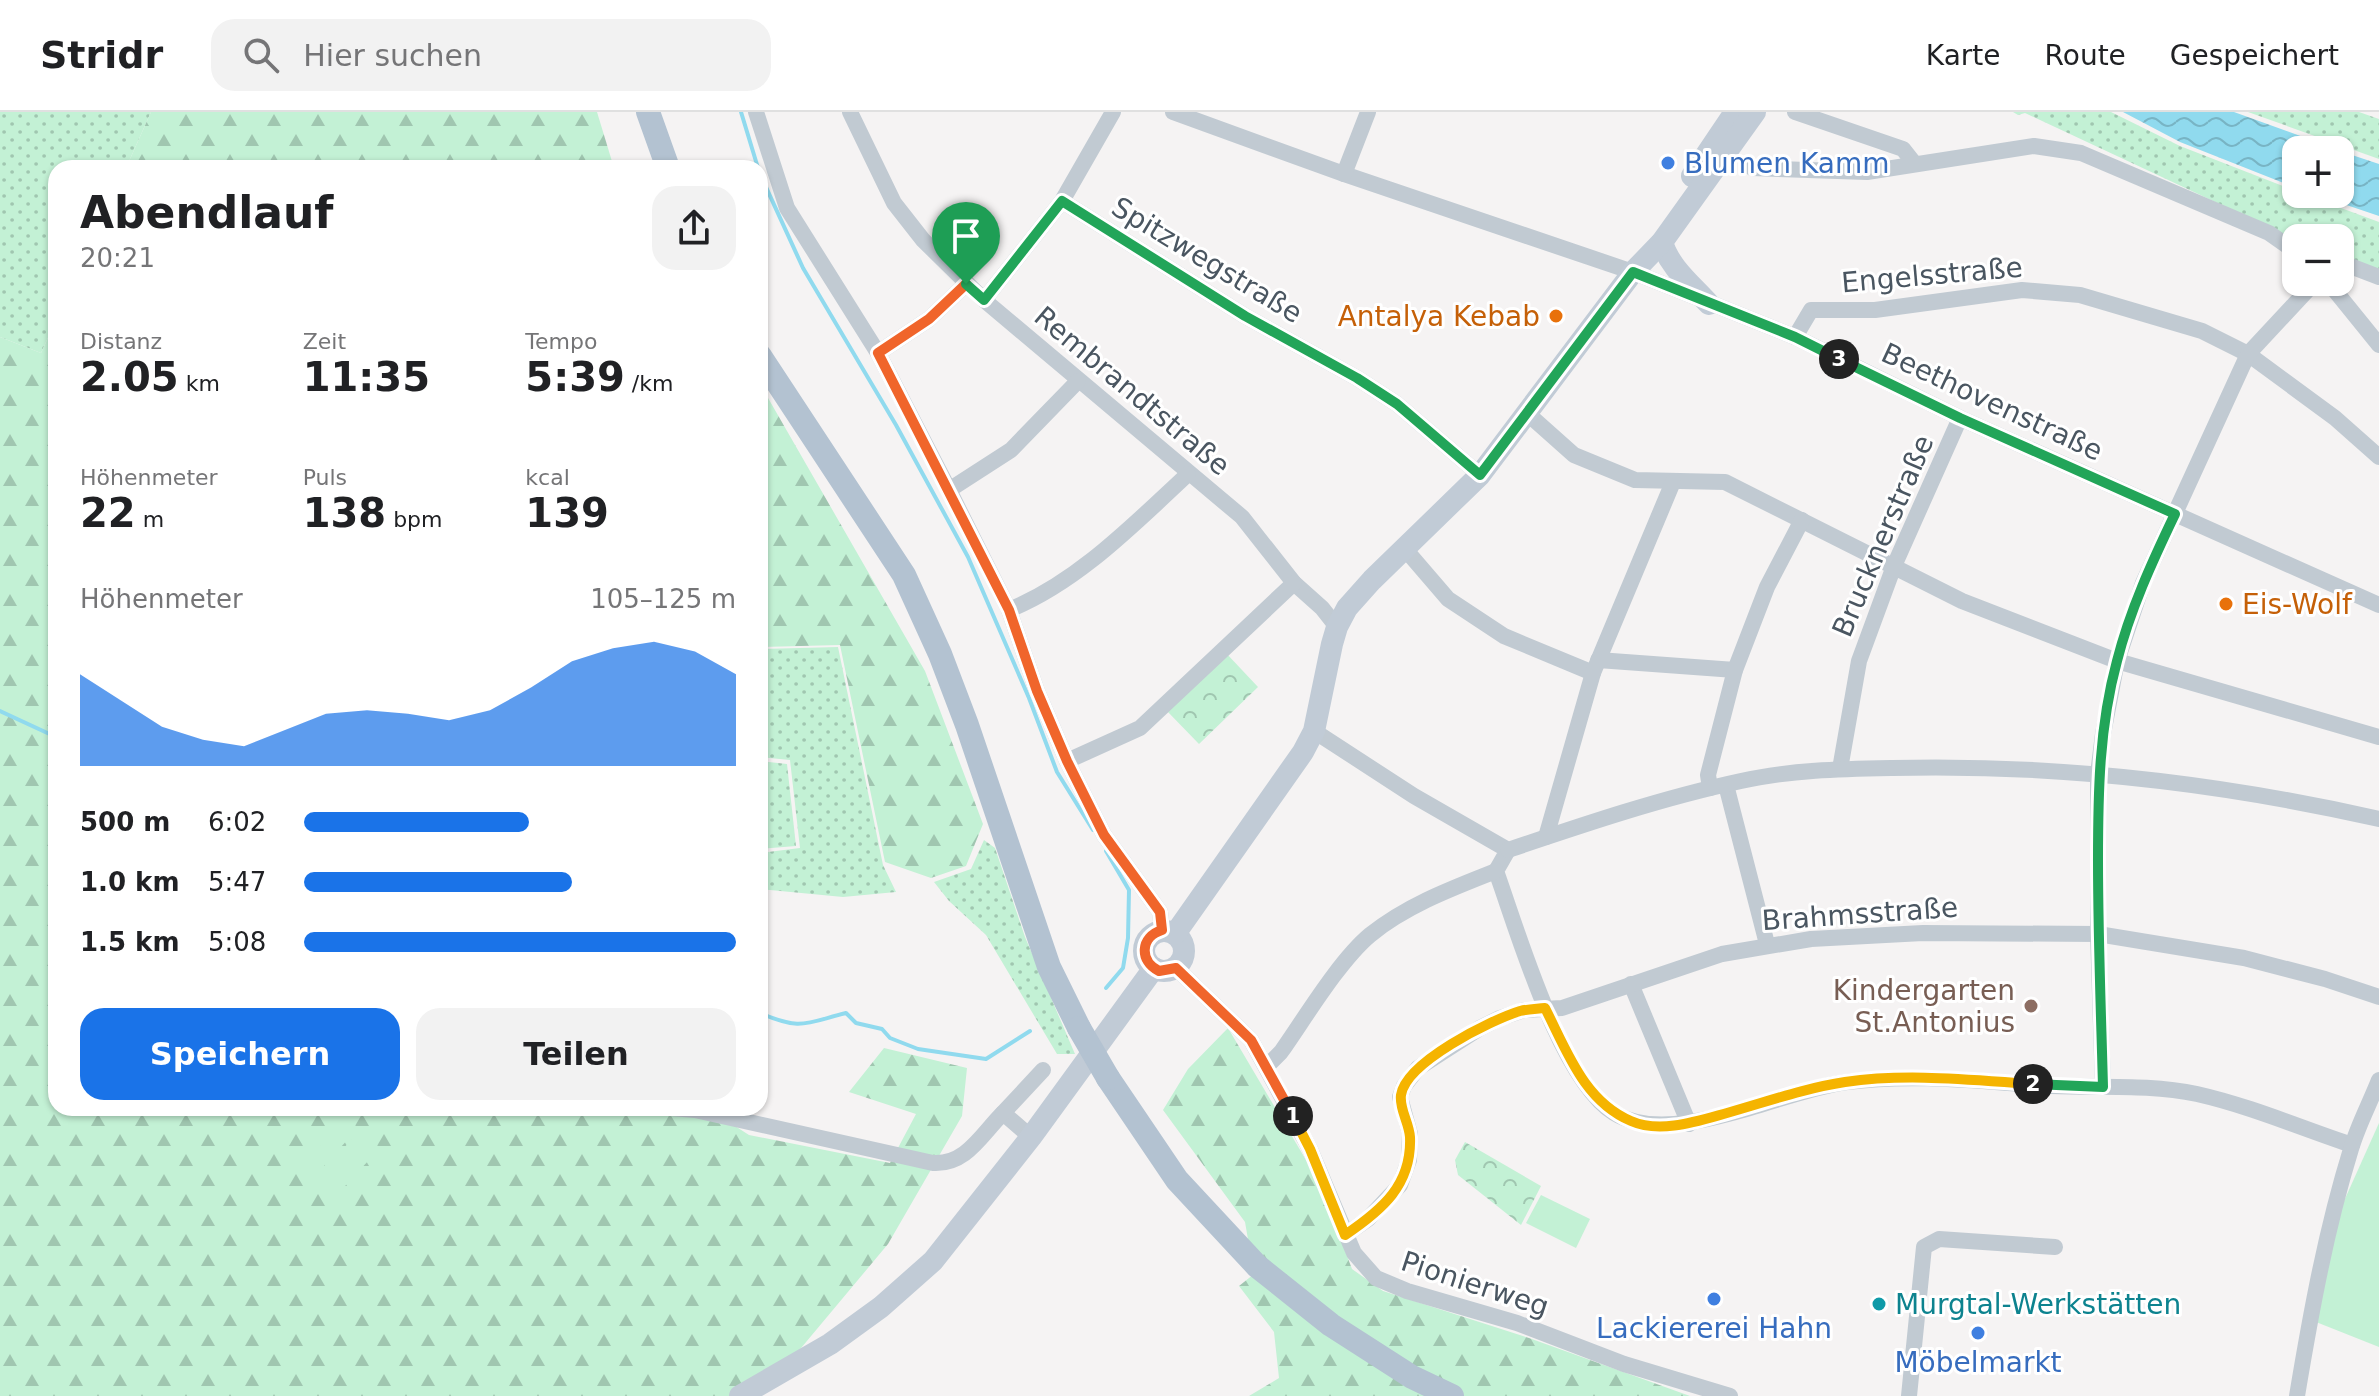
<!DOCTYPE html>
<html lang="de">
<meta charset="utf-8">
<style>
body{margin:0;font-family:"DejaVu Sans",sans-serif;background:#f2f2f2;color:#202124;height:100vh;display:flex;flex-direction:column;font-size:30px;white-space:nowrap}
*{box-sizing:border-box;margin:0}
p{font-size:26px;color:#757577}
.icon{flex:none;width:44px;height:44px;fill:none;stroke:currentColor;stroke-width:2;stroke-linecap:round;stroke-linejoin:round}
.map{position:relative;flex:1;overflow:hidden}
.panel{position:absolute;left:48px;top:48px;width:720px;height:956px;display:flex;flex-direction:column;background:#fff;border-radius:24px;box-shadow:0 2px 6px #0004}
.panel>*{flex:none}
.buttons{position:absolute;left:2282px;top:24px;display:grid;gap:16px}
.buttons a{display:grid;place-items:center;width:72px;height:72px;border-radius:16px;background:#fff;box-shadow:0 2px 6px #0004;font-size:40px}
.pin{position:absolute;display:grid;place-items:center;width:68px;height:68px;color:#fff;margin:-82px -34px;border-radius:50% 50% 50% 0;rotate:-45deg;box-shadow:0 0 8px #0007}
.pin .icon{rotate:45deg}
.km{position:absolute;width:40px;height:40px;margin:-20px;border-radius:50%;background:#222;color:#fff;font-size:22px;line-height:40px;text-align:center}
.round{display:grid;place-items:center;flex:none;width:84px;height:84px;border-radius:24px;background:#f2f2f2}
.summary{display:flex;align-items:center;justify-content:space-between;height:136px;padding:0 32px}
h1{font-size:44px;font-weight:700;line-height:60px}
.figures{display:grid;grid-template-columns:repeat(3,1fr);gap:12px;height:136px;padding:8px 32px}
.figures div{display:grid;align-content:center}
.figures b{font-size:40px;font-weight:700}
.figures small{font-size:22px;font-weight:400}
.figures p{font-size:22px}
.chart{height:224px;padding:16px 32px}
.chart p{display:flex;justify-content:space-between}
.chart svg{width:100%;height:144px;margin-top:8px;fill:#1a73e8;opacity:.7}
.cta{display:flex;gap:16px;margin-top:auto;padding:16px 32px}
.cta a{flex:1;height:92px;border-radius:24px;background:#1a73e8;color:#fff;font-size:32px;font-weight:700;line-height:92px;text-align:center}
.cta a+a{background:#f2f2f2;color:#202124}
ul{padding:0 32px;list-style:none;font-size:26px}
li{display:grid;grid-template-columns:128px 96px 1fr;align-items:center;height:60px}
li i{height:20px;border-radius:10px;background:#1a73e8}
header{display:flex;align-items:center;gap:48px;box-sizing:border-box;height:112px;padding:0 40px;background:#fff;border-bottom:2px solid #e0e0e0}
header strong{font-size:38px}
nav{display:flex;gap:44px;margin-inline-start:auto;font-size:28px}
.search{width:560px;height:72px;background:#f2f2f2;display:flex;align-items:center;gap:20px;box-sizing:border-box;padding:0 28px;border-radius:24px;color:#757577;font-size:30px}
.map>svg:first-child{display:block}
.grass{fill:url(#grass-dots)}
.forest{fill:url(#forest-firs)}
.park{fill:url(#park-crowns)}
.garden{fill:#c3f1d5}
.water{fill:url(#water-waves)}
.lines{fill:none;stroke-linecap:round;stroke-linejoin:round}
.stream{stroke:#90daee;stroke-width:4}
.street{stroke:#c1cad2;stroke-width:16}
.secondary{stroke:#c1cbd6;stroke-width:22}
.primary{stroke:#b3c2d1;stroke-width:24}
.primary-bridge{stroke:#b3c2d1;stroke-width:24}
.split-1-casing{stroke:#fff;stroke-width:16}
.split-2-casing{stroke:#fff;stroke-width:16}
.split-3-casing{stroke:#fff;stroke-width:16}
.split-4-casing{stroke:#fff;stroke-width:16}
.split-1{stroke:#f0652b;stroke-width:10}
.split-2{stroke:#f5b400;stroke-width:10}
.split-3{stroke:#22a559;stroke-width:10}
.split-4{stroke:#22a559;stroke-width:10}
.shop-dot{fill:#3f7fe0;stroke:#fff;stroke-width:3}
.food-dot{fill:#e8710a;stroke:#fff;stroke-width:3}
.education-dot{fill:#8d6e63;stroke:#fff;stroke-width:3}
.culture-dot{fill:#0f9aa8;stroke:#fff;stroke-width:3}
.labels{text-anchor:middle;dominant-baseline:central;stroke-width:6;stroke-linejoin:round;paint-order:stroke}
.shop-label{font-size:28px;fill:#366cbe;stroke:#fff}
.street-label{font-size:28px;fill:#4a5661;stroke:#fff}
.food-label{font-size:28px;fill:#c56008;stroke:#fff;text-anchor:end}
.education-label{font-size:28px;fill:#785e54;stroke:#fff;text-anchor:end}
.culture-label{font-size:28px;fill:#0d838f;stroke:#fff;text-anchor:start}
</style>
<header>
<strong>Stridr</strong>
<div class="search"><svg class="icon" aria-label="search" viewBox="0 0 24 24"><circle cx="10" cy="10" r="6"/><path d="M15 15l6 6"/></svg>Hier suchen</div>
<nav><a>Karte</a><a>Route</a><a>Gespeichert</a></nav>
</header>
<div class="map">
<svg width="2379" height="1284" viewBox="0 0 2379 1284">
<defs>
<pattern id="grass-dots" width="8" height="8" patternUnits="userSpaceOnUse" patternTransform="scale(2)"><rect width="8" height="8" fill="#c3f1d5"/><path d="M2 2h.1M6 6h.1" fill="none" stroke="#a0c6b0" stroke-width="1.8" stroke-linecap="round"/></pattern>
<pattern id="forest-firs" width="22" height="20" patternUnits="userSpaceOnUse" patternTransform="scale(2)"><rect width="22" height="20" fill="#c3f1d5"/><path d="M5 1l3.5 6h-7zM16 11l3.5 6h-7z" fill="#a0c6b0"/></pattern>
<pattern id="park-crowns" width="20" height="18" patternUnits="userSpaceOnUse" patternTransform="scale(2)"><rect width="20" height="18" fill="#c3f1d5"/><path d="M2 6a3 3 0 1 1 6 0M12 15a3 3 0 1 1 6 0" fill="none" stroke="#a0c6b0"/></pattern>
<pattern id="water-waves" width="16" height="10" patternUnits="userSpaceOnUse" patternTransform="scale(2)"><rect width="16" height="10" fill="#90daee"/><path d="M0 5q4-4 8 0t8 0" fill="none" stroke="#78b4c4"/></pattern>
</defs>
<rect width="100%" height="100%" fill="#f5f3f3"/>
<g class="grass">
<polygon points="0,0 151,0 126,56 56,56 56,208 41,241 0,225"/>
<polygon points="2013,0 2111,0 2180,34 2296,79 2296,82 2303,82 2379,110 2379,159 2340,147 2340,126 2296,126 2296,133 2273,117 2025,1 2018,3"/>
<polygon points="2248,0 2359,0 2379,7 2379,47"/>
<polygon points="838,535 883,753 896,780 843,785 760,777 760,741 800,736 790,648 760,645 760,537"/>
<polygon points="760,649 787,652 796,734 760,737"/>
<polygon points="984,728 995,736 1025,825 1075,942 1057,942 986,823 949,789 934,770 971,757"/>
</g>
<g class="forest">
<polygon points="151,0 597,0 614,56 126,56"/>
<polygon points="56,208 56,996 707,996 749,1023 890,1051 916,1002 849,980 884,936 967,956 962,1004 888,1132 761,1284 0,1284 0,225 41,241"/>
<polygon points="760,272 925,559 983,712 966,754 931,766 885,750 840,533 760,535"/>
<polygon points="1228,916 1319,1070 1352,1157 1383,1179 1529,1226 1690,1284 1249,1284 1279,1266 1274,1220 1239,1174 1254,1162 1245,1110 1163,998 1188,957"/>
</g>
<g class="park">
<polygon points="1226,541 1258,575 1199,632 1166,598"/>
<polygon points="1465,1030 1541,1074 1521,1113 1458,1063 1455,1048"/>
</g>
<g class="garden">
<polygon points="346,1005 358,1016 315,1064 303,1053"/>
<polygon points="2379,1011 2379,1235 2316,1210 2331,1118"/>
<polygon points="360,1018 380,1036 335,1085 316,1067"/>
<polygon points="1541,1083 1590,1107 1576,1136 1526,1111"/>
</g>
<g class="water">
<polygon points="2123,0 2234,0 2339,38 2296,38 2296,76 2180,30"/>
<polygon points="2340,39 2379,52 2379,104 2314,82 2340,82"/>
</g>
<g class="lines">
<g class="stream">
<polyline points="741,0 758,56"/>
<polyline points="760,62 803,156 896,313 968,445 1029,586 1057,660 1093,718"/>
<polyline points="0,599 56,625"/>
<polyline points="1106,876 1123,856 1128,826 1129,778 1106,739"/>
<path d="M760,901C801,919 806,911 846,901L856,911L882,917L890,926L918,937L986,947L1030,919"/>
</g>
<g class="street">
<polyline points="756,0 787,96 878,241 949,378 1009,498 1037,579 1067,649 1104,723 1160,800 1162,818"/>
<polyline points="850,0 894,91 923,128 984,188 1242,405 1294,471 1322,496 1337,515"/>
<polyline points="1173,0 1344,62 1633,160 1795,225 1960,306 2379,493"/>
<polyline points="1795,0 1903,37 1914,51"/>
<polyline points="1752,56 1867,60 2034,34 2081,41 2269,121 2296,140"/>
<polyline points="1344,62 1368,0"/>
<polyline points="1062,89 1245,204 1357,266 1397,292 1480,363"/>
<polyline points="2340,154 2345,152 2379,165"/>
<polyline points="2328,170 2379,233"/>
<polyline points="984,188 1062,89 1113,0"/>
<polyline points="1795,225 1811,198 1875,198 2022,178 2080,183 2202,219 2248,242 2335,306 2379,345"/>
<polyline points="878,241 929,207 966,172"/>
<polyline points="1528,302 1574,343 1635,368 1725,370 1962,489 2117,549 2379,625"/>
<polyline points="949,378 1011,338 1078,269"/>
<polyline points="1405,437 1448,487 1504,524 1593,561"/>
<path d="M1009,498C1078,470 1134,412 1188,362"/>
<polyline points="1598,548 1735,558"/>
<path d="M1314,619L1414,684L1508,738L1496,759C1518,820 1560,967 1614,1001C1673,1037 1782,978 1847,970C1916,961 1984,970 2052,974C2100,976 2150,972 2197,982C2250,994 2301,1016 2352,1033"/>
<polyline points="1067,649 1140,616 1294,471"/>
<polyline points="1840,657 1859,549 1894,454 1960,306"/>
<polyline points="1726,673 1767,832"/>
<polyline points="1710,676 1708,663 1735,558 1767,475 1802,408"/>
<polyline points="1546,725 1593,561 1673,370"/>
<path d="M1508,738C1585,712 1662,686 1741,669C1789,658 1842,657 1892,656C2055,652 2220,671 2379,707"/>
<polyline points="1176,856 1251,928 1310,1037 1354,1141 1376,1166 1407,1179 1517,1211 1624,1252 1730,1284"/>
<polyline points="1631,872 1689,1012"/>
<path d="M1267,954L1281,940C1305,906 1339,849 1370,823C1407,793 1453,776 1496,759"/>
<polyline points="2103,975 2098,822 2098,662 2103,622 2117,549 2143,471 2248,242 2315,170"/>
<path d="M671,996L695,998L933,1051C966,1053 981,1023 1003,1001L1031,1025"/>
<polyline points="1003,1001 1043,958"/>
<polyline points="1345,1123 1368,1107 1400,1073 1409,1048 1410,1022 1400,985 1404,974 1418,956 1480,916 1500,906 1524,898 1562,896 1722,842 1811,827 1923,821 2098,822 2244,846 2325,867 2379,885"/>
<polyline points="1909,1284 1924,1135 1939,1127 2055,1135"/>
<path d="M2297,1284C2311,1200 2326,1118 2351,1037C2358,1013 2370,991 2379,968"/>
</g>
<g class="secondary">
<polyline points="1692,64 1735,0"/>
<path d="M1662,130C1669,155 1692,173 1709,192"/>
<circle cx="1164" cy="839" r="20"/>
<polyline points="1175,822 1303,640 1314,619 1332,532 1337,515 1347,496 1372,468 1480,363 1633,160 1662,130 1755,0"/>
<polyline points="740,1284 830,1232 881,1195 933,1149 1031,1025 1154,856"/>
</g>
<g class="primary">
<polyline points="648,0 668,56"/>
<polyline points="760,244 904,463 940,542 967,613 1049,855 1079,916"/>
<polyline points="1108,966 1177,1068 1257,1154 1331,1213 1412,1265 1452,1284"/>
</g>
<polyline class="primary-bridge" points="1079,916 1108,966"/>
</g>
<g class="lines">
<g class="split-1-casing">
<path id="split-1" d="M966,172L929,207L878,241L1009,498L1037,579L1067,649L1104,723L1160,800L1162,818C1140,825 1139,849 1159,859L1176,856L1251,928L1293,1004"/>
</g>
<g class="split-2-casing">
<path id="split-2" d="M1293,1004L1310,1037L1345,1123C1382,1098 1412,1073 1410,1025C1409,1011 1399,996 1401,983C1406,950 1491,908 1520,899C1528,897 1536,897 1545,896C1567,939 1584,989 1631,1009C1660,1022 1698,1009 1727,1001C1766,990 1805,976 1845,970C1907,961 1971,968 2033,972"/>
</g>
<g class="split-3-casing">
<path id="split-3" d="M1839,247L1960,306L2175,402C2152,450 2130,498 2117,549C2099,615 2098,681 2098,749C2098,824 2101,900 2103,975L2033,972"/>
</g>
<g class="split-4-casing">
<polyline id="split-4" points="966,172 984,188 1062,89 1245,204 1357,266 1397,292 1480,363 1633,160 1795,225 1839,247"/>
</g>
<use href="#split-1" class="split-1"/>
<use href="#split-2" class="split-2"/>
<use href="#split-3" class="split-3"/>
<use href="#split-4" class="split-4"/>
</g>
<g class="shop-dot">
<circle cx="1668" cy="51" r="8"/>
<circle cx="1714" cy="1187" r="8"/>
<circle cx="1978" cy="1221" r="8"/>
</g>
<g class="food-dot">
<circle cx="1556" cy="204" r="8"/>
<circle cx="2226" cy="492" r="8"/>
</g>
<circle class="education-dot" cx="2031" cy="894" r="8"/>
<circle class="culture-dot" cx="1879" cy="1192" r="8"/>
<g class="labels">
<g class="shop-label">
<text x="1684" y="51" text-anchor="start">Blumen Kamm</text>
<text x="1714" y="1216">Lackiererei Hahn</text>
<text x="1978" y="1250">Möbelmarkt</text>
</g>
<g class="street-label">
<text transform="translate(1207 148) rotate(31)">Spitzwegstraße</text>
<text transform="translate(1932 163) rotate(-5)">Engelsstraße</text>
<text transform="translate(1132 279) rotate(40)">Rembrandtstraße</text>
<text transform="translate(1992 290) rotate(25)">Beethovenstraße</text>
<text transform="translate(1883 424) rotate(-67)">Brucknerstraße</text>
<text transform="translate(1860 802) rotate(-4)">Brahmsstraße</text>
<text transform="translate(1475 1172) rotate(18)">Pionierweg</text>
</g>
<g class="food-label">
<text x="1540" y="204">Antalya Kebab</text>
<text x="2242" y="492" text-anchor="start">Eis-Wolf</text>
</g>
<g class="education-label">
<text x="2015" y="878">Kindergarten<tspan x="2015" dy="32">St.Antonius</tspan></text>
</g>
<g class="culture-label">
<text x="1895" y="1192">Murgtal-Werkstätten</text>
</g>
</g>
</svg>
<div class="buttons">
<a>+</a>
<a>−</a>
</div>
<div class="pin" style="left:966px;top:172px;background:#1e9e55"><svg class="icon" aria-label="arrive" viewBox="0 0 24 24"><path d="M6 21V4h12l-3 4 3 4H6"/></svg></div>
<b class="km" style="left:1293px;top:1004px">1</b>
<b class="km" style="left:2033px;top:972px">2</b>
<b class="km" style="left:1839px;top:247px">3</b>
<section class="panel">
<div class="summary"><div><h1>Abendlauf</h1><p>20:21</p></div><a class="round"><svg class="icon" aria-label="share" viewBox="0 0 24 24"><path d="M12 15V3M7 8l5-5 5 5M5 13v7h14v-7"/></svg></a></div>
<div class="figures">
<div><p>Distanz</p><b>2.05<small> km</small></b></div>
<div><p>Zeit</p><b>11:35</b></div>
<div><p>Tempo</p><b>5:39<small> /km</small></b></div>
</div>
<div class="figures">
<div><p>Höhenmeter</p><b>22<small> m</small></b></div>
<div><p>Puls</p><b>138<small> bpm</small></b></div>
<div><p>kcal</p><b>139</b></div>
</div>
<div class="chart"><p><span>Höhenmeter</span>105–125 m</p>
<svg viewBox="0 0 160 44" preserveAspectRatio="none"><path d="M0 44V16L10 24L20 32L30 36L40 38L50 33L60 28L70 27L80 28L90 30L100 27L110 20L120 12L130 8L140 6L150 9L160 16V44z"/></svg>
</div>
<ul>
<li><b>500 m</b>6:02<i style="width:52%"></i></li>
<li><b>1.0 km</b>5:47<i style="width:62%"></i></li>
<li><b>1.5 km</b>5:08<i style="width:100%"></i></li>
</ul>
<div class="cta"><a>Speichern</a><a>Teilen</a></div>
</section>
</div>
